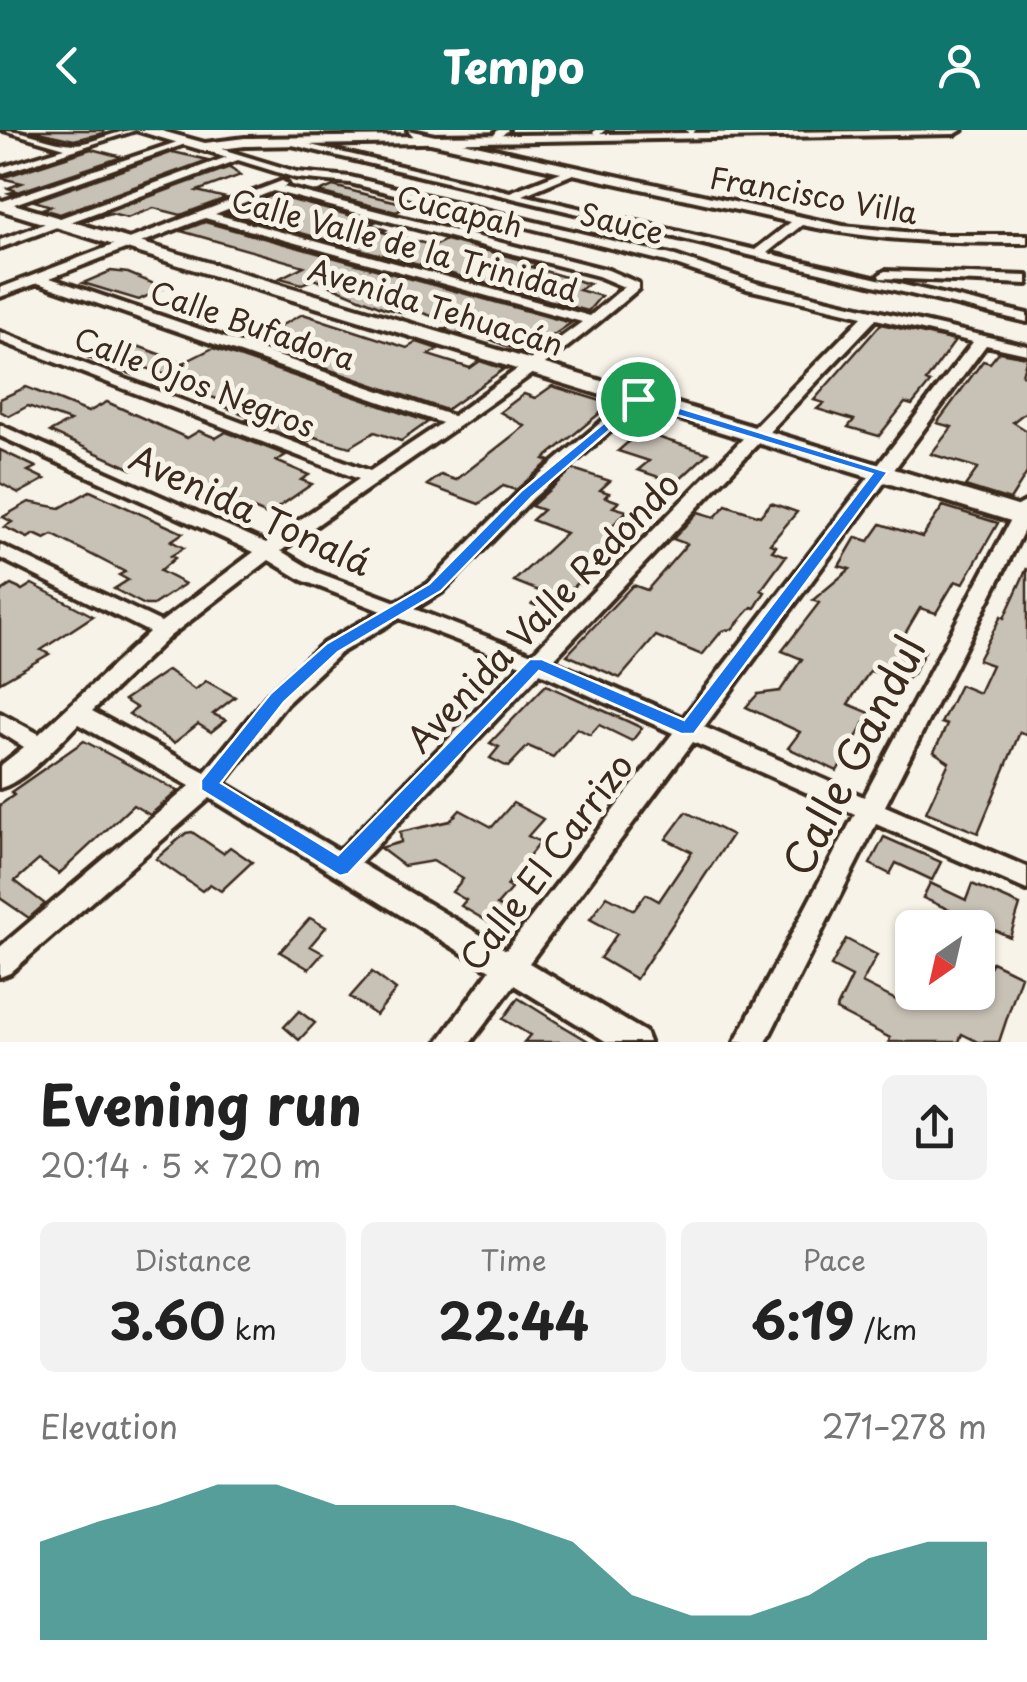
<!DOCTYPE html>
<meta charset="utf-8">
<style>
body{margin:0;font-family:"Playpen Sans",sans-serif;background:#f2f2f2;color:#222;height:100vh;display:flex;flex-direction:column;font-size:38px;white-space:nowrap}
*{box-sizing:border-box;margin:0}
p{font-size:32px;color:#767676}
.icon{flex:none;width:55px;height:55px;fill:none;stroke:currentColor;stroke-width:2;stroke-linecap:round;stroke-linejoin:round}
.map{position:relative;height:912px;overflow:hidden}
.details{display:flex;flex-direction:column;background:#fff;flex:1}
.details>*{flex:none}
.needle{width:65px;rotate:214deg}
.controls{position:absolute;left:895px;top:780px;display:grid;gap:20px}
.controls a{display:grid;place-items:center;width:100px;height:100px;border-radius:15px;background:#fff;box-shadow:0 2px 8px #0004;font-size:50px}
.pin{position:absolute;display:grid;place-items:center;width:85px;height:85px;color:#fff;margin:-42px;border:5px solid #fff;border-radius:50%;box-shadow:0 2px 10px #0007}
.round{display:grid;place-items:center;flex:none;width:105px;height:105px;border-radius:15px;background:#f2f2f2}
.head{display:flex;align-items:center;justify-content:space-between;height:170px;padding:0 40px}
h1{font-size:55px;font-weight:700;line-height:75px}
.stats{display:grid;grid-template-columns:repeat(3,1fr);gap:15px;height:170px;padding:10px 40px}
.stats div{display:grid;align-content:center;border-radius:15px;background:#f2f2f2;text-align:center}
.stats b{font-size:50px;font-weight:700}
.stats small{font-size:28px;font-weight:400}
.stats p{font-size:28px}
.chart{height:280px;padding:20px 40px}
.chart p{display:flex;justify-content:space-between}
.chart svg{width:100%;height:180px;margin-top:10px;fill:#0f766e;opacity:.7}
header{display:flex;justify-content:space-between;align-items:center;height:130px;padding:0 40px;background:#0f766e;color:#fff;font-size:45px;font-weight:700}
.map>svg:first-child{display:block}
.building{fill:#c8c1b6;stroke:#3b2a1e;stroke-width:2.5}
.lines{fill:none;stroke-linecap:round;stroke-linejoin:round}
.street-casing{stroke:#3b2a1e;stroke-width:8}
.secondary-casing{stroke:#3b2a1e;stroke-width:8}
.street{fill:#f7f3e8;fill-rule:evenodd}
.secondary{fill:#f7f3e8;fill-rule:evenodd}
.route{fill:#1a73e8;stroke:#fff;stroke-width:2.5;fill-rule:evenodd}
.labels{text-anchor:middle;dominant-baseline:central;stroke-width:10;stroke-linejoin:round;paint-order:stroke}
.far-street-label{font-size:30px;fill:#3b2a1e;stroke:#f7f3e8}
.street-label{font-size:35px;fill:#3b2a1e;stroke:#f7f3e8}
.near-street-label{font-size:42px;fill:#3b2a1e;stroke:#f7f3e8}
</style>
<header><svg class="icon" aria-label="back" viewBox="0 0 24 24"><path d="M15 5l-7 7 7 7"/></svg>Tempo<svg class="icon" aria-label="person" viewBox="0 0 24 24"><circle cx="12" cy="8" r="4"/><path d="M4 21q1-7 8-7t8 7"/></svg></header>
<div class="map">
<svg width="1027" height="912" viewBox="0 0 1027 912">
<rect width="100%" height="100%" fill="#f7f3e8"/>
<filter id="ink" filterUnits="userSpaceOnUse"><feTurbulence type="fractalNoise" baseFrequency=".01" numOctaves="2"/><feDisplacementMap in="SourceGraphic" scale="20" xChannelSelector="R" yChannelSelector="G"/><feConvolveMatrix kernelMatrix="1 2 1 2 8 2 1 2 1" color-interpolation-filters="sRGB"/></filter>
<g filter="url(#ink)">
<g class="building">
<polygon points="29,0 103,0 104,3 74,10"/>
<polygon points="91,19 122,27 12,64 9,63 17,61 8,58 22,53 1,48"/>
<polygon points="173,22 208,30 60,84 42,79 51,76 34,71"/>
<polygon points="230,37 241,45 197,61 226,68 181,85 154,78 127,88 111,84 83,91"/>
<polygon points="333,56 372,66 411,75 396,82 319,62"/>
<polygon points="273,65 375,92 371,94 386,100 382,102 434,116 446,110 537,134 531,137 589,154 579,160 601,166 588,181 227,83"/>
<polygon points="205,92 571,193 526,224 467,200 460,205 442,199 460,196 412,179 405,183 384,178 314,149 302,154 280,148 304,136 181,101"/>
<polygon points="111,141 128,143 164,158 139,170 83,153"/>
<polygon points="303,184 407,218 417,212 438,219 428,225 470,238 480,231 504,239 446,280 249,212"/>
<polygon points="881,194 955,211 926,251 930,253 912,275 905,273 879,306 848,297 854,290 817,279 824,273 814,270"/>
<polygon points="124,211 183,233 213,218 428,292 401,311 375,302 350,317 315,307 305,313 246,290 251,287 220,275 225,272 190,259 197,256 147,238 133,245 89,228"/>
<polygon points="999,222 1027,227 1022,245 1027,247 1027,281 1013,292 1027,301 1027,343 1010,370 965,356 978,338 931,324 952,297 937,293 983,231 990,233"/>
<polygon points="552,256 611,274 544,329 550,331 516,360 503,356 479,374 427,355 441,345 456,350 525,296 500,282 524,264 535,268"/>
<polygon points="26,257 88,282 107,272 187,308 199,301 216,308 226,302 286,325 276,331 309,345 301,350 312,354 267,385 218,363 207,371 177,359 189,351 185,346 148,330 132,339 50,302 70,291 28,276 9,286 0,281 0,269"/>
<polygon points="647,303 666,310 708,323 676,353 638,340 649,331 618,321 634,307 640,309"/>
<polygon points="0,320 36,337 28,341 45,349 19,363 0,353"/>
<polygon points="573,339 610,351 600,360 609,363 605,367 619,372 613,377 627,381 606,402 625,409 582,455 577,453 548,481 532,474 544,463 514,451 566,403 532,390 543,380 531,376"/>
<polygon points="90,361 183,403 171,411 184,418 171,426 175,428 160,441 185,454 153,475 145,475 114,459 128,450 119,445 125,442 53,405 45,409 34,404 28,408 4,397 12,392 3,387 29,372 60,378"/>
<polygon points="771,373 797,382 770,414 776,416 772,421 786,426 761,460 765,462 755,478 752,477 732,499 722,501 702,525 656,506 620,548 567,525 633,455 647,460 687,414 673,409 698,382 715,387 726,375 760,386"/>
<polygon points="943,376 998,393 963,454 955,451 936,483 920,478 900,512 925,521 913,544 907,549 870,541 848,574 870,583 837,641 788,618 800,602 746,577 758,564 780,561 802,529 782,521 819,473 813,470 850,439 839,436 856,407 869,411 881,394 922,407"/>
<polygon points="1027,438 1027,605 1020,602 978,703 926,682 949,632 934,622 947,595 941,593 960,555 979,563 992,535 978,530 1001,486 1004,488"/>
<polygon points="32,454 93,486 41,520 49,524 0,552 0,462 11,455 22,460"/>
<polygon points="168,540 195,560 206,551 235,567 213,584 226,590 211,602 198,594 174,613 129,584 137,578 124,570"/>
<polygon points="546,555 627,591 642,598 632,611 599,595 590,605 577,598 553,627 528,616 508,637 490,628 499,617 490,613"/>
<polygon points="84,611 178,661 150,685 133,675 59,744 39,730 15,751 45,774 29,788 0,768 0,675 14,665 11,662"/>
<polygon points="513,673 543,689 528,706 540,712 513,746 507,756 511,759 497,775 514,785 502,800 461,776 466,770 452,762 463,749 433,731 404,736 380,718 401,712 400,702 450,691 460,680 492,697"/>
<polygon points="686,682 732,705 636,849 600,828 617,804 590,789 607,766 634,780 646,764 659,771 692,722 666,709"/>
<polygon points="192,702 223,723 230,717 252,732 221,761 210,754 202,761 156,729 186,703"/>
<polygon points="884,707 941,732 932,750 896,733 890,744 870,734"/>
<polygon points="930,753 966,770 972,754 1020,775 1010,807 923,768"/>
<polygon points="310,788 326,797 310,816 323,823 309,839 280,822"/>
<polygon points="846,809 877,825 862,853 912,878 912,862 978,862 986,833 990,836 992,832 1021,846 999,912 978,912 962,904 959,912 889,912 890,908 836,880 852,847 831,836"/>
<polygon points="372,842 396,860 376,885 350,867"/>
<polygon points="518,868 563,896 590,912 524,912 530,905 503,889"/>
<polygon points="299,881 315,893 299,910 284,897"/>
</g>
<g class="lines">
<g class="street-casing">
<g id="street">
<path d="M3,0C28,0 50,13 74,14C94,14 114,0 136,0L0,44V38L65,18Z"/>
<path d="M408,0L843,96L934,105H1027V113C951,113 877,111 802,95L767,123L1027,184V192L276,11L281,8L510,62L561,42L417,10ZM573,44L791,92L755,120L523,65Z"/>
<polygon points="498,0 508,0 499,8 494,5"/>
<polygon points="595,0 605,0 598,6 593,3"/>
<polygon points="686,0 696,0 690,5"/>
<polygon points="776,0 786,0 786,2 781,5"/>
<polygon points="868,0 878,0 878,1 873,4"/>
<polygon points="183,10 191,12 0,79 0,72"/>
<path d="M205,14L297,42L350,47L675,126L756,153L1027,216V224L986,215L704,597L864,667L1018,376L1027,371V394L885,676L1027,737V760L876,694L766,912H735L855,684L693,612L529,833L645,902L649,912H607L514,855L471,912H438L490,840L210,668L10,843L0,847V817L190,656L78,594C58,614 27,650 0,658V636L24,617L0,602V583L39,604L149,502L0,428V415L161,492L254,422L0,306V295L266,413L359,349L0,211V202L370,341L442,293L38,153L0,167V158L282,51L287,54L283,57L608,140L638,153V159C527,256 400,333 281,421L316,442L396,472L428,454L521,360L632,266H644V272L533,368L442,462L414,479L532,524L863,186L747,159L667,132L350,53L296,48L238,30L0,118V110L227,27L201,19ZM273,61L598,146L624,157L590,186L215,84ZM205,88L582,192L453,286L50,148ZM876,189L973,212L683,588L552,531ZM269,430L302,450L381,481L324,513L270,562L205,642L92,581L170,506ZM399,488L521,535L339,721L224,653L286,574L340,523ZM540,543L673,603L506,820L360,733Z"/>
<polygon points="885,141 1027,146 1027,154 880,148 879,145"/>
</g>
</g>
<g class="secondary-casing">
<g id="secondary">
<polygon points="135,0 158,0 205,13 245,8 962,0 955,4 245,16 205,21"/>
<polygon points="0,70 1027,379 1027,396 0,80"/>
</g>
</g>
<use href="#street" class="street"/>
<use href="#secondary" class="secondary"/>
</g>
</g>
<path class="route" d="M638,265L888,342L694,604H681L539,541L348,744L340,746L201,660V650L271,563L326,514L429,454L521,361ZM640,274L872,344L684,590L542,529H530L338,725L221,653L284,572L338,522L441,461L532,367Z"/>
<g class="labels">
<g class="far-street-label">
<text transform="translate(814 64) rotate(10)">Francisco Villa</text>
<text transform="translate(460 80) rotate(14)">Cucapah</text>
<text transform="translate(622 92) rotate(14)">Sauce</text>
<text transform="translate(405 114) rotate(15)">Calle Valle de la Trinidad</text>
<text transform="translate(436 176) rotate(17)">Avenida Tehuacán</text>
<text transform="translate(253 194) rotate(19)">Calle Bufadora</text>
<text transform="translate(195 251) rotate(21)">Calle Ojos Negros</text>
</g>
<g class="street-label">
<text transform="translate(251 379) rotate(25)">Avenida Tonalá</text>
<text transform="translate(542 481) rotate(-46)">Avenida Valle Redondo</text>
<text transform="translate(545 731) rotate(-53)">Calle El Carrizo</text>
</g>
<g class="near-street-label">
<text transform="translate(852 625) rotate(-63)">Calle Gandul</text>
</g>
</g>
</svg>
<div class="controls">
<a><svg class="needle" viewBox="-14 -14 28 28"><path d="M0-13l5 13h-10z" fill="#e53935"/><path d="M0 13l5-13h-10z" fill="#767676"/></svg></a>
</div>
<div class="pin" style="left:638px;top:269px;background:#1e9e55"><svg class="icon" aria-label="arrive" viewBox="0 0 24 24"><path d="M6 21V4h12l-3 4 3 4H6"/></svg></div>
</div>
<section class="details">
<div class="head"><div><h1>Evening run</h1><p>20:14 · 5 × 720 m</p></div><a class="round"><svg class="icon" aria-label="share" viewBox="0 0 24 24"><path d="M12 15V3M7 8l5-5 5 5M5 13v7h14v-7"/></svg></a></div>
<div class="stats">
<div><p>Distance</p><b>3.60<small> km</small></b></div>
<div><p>Time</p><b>22:44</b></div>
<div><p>Pace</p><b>6:19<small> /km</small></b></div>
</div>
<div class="chart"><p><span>Elevation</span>271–278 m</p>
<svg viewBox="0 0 160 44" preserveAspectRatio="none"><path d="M0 44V20L10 15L20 11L30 6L40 6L50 11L60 11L70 11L80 15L90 20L100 33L110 38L120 38L130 33L140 24L150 20L160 20V44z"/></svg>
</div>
</section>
